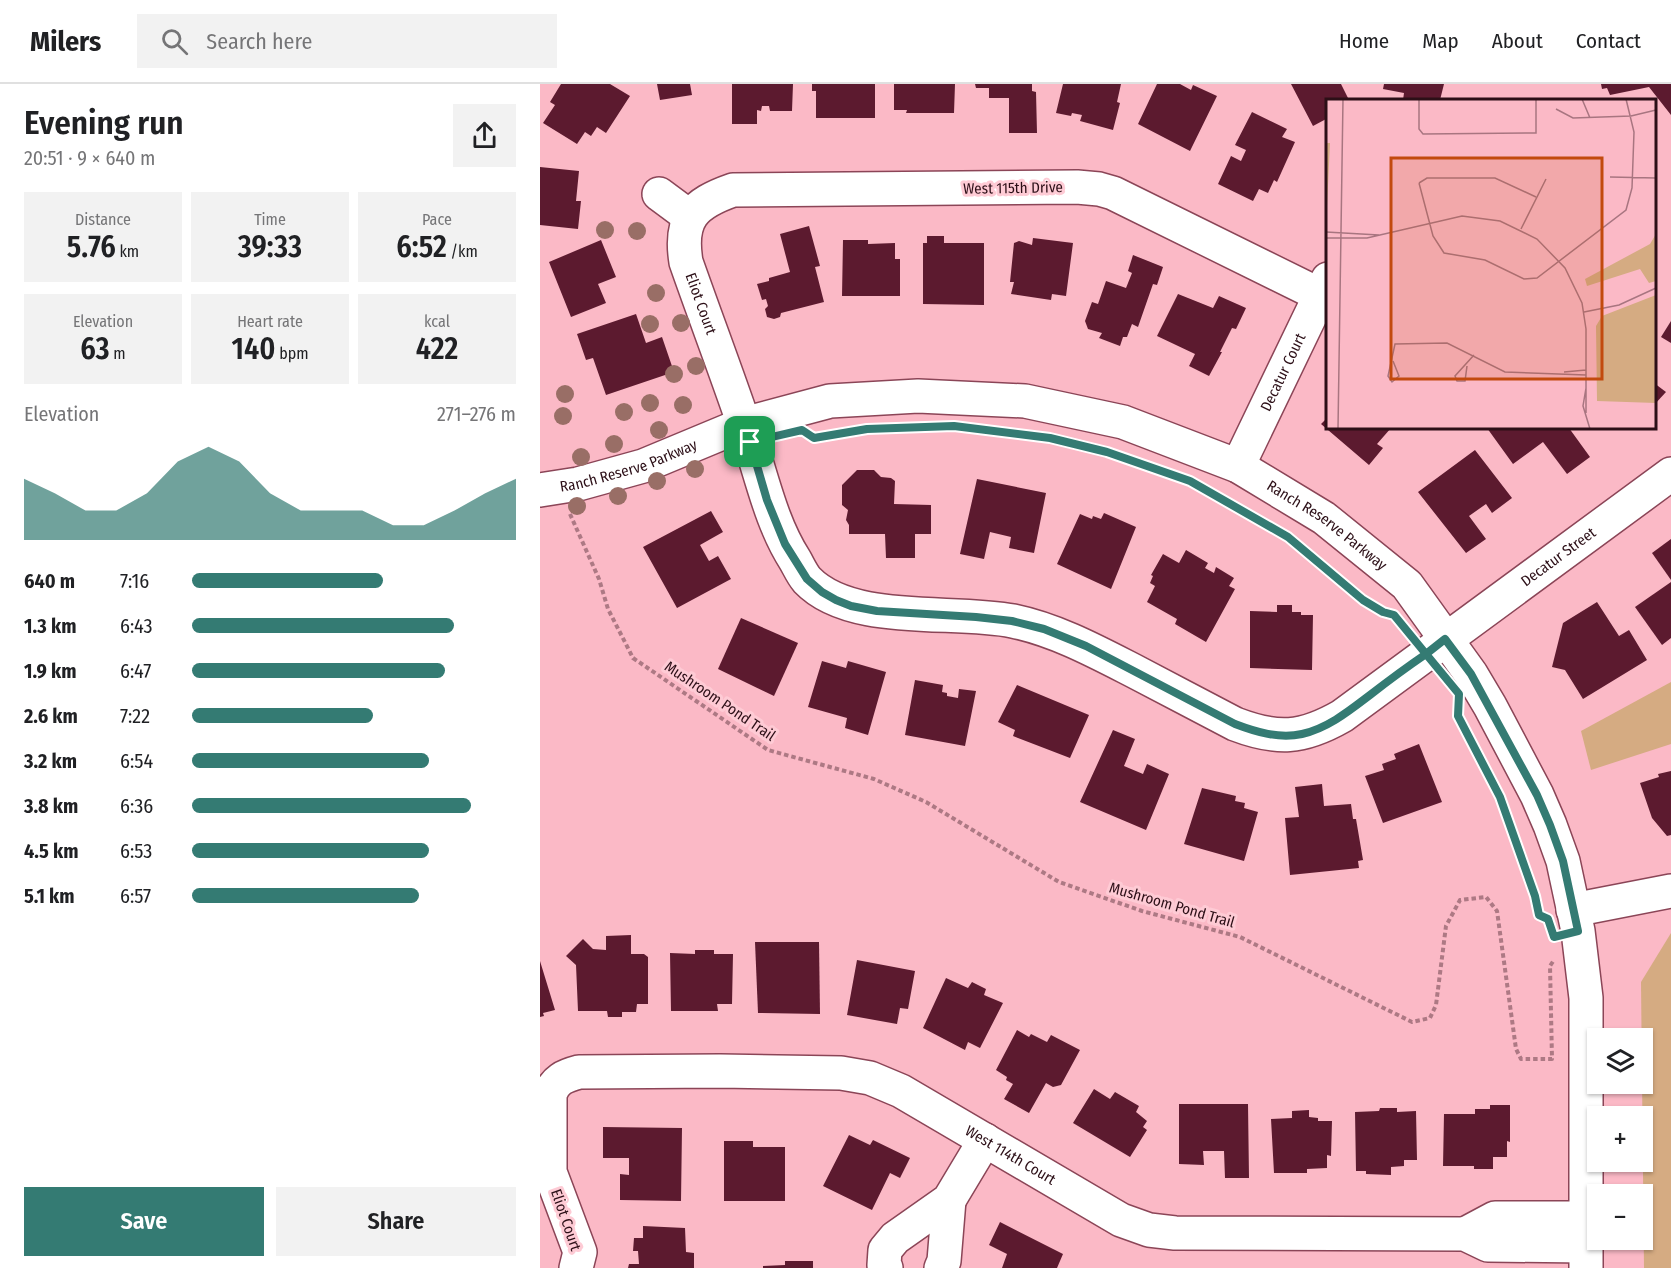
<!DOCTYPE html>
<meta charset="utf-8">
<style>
body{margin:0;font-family:"Fira Sans Condensed",sans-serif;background:#f2f2f2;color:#202124;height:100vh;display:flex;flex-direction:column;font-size:22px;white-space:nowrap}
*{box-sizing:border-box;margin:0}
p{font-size:20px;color:#757577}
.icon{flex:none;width:33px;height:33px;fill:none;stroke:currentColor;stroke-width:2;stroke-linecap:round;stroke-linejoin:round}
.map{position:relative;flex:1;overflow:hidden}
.sheet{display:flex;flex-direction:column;background:#fff;width:540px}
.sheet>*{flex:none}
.tools{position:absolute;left:1047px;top:944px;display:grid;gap:12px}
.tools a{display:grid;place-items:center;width:66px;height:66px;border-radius:0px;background:#fff;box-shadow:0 2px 4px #0004;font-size:30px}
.pin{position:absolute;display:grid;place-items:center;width:51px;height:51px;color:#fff;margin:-26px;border-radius:12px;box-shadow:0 3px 9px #0006}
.round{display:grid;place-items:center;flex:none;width:63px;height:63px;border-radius:0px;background:#f2f2f2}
.overview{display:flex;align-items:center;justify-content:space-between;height:102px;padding:0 24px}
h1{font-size:33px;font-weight:600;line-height:45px}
.stats{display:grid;grid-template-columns:repeat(3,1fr);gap:9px;height:102px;padding:6px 24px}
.stats div{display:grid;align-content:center;border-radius:0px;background:#f2f2f2;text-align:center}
.stats b{font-size:30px;font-weight:600}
.stats small{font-size:16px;font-weight:400}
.stats p{font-size:16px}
.chart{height:168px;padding:12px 24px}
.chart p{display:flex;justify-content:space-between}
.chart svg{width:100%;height:108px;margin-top:6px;fill:#347b73;opacity:.7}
.cta{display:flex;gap:12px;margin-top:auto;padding:12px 24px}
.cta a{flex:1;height:69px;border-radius:0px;background:#347b73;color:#fff;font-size:24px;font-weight:600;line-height:69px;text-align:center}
.cta a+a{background:#f2f2f2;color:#202124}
ul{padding:0 24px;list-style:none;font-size:20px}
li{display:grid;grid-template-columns:96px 72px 1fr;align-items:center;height:45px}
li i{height:15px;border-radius:8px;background:#347b73}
header{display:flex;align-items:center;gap:36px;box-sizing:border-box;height:84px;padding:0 30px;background:#fff;border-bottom:2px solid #e0e0e0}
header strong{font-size:28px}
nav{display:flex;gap:33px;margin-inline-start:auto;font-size:21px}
.search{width:420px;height:54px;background:#f2f2f2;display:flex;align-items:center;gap:15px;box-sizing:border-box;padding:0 21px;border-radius:0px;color:#757577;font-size:22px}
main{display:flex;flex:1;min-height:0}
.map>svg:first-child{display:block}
.green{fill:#d5ab82}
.building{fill:#5c1a2f}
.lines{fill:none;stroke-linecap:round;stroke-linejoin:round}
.minor-casing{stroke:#8b4557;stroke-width:36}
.path{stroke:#ad7984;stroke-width:4;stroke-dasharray:4.5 3;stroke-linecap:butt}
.minor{stroke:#fff;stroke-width:33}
.tree{fill:#996e66}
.route-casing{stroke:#fff;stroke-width:12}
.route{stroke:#347b73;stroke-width:8}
.labels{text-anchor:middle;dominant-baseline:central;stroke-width:6;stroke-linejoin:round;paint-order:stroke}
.street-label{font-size:15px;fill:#2c0f17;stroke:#fecbd5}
.inset-road{fill:none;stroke:#a87580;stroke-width:1.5}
.view{fill:#c24a0e;fill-opacity:0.15;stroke:#c24a0e;stroke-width:3}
.inset-edge{fill:none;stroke:#2c0f17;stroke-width:3}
</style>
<header>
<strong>Milers</strong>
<div class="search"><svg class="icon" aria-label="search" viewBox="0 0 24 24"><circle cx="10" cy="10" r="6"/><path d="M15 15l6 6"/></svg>Search here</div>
<nav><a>Home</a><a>Map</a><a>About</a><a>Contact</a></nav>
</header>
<main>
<section class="sheet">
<div class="overview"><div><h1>Evening run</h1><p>20:51 · 9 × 640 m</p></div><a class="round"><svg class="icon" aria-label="share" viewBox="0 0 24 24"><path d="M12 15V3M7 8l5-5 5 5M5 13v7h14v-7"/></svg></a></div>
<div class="stats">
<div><p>Distance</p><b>5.76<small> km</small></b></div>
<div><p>Time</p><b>39:33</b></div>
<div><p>Pace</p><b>6:52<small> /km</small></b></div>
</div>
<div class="stats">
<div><p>Elevation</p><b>63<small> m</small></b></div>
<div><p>Heart rate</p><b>140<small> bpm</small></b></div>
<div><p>kcal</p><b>422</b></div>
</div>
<div class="chart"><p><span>Elevation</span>271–276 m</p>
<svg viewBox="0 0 160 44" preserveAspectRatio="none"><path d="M0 44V19L10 25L20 32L30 32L40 25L50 12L60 6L70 12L80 25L90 32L100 32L110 32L120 38L130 38L140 32L150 25L160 19V44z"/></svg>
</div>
<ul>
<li><b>640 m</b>7:16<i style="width:59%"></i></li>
<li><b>1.3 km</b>6:43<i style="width:81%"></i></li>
<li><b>1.9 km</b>6:47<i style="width:78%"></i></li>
<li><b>2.6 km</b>7:22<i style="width:56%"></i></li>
<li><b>3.2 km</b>6:54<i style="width:73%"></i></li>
<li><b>3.8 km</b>6:36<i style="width:86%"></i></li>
<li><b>4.5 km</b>6:53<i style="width:73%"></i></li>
<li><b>5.1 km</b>6:57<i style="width:70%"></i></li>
</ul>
<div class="cta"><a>Save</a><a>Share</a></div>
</section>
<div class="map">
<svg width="1131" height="1184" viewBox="0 0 1131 1184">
<rect width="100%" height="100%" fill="#fbb9c6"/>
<g class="green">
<polygon points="1131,598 1131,660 1051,686 1041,647"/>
<polygon points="1131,849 1131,1184 1104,1184 1101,898"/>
</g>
<g class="building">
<polygon points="21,0 70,0 90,12 66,49 57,43 51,52 45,48 37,60 3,39 15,21 10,18"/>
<polygon points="117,0 150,0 152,11 120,16"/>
<polygon points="192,0 253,0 252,27 230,27 229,22 222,22 221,27 217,26 217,40 192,40"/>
<polygon points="272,0 335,0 335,34 276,34 276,7 272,7"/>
<polygon points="354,0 415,0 414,29 366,29 367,26 354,26"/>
<polygon points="435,0 492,0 492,7 496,8 497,49 469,49 469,14 449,14 449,4 436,4"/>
<polygon points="523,0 581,0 577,18 580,19 573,46 540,37 542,31 532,29 531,32 516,29"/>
<polygon points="617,0 640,0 651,6 653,1 677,12 650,67 598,40"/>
<polygon points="751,0 801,0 809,16 788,16 788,34 773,42"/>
<polygon points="844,0 904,0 900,16 863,16 864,9 843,5"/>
<polygon points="1061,0 1131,0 1131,31 1109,3 1070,11 1067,4 1062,5"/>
<polygon points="712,28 747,45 742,53 755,58 737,98 734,96 728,109 719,105 713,117 678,100 691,72 701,77 706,66 695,61"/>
<polygon points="0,83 39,87 36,117 41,117 38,145 0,141"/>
<polygon points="269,142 280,182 275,183 284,218 241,229 240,233 234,235 227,233 225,225 228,222 226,215 222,216 217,200 229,197 229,194 250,188 240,150"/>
<polygon points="387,152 404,152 404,159 444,159 444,221 383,220 383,159 387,159"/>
<polygon points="493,154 533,159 526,212 512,210 511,216 471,210 474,198 470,198 474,159 479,157 492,161"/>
<polygon points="61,156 76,193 58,200 66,219 31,233 9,178"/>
<polygon points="303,156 328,156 328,160 355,159 355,175 360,175 360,212 302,212"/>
<polygon points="593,171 623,183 617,201 613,200 598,243 592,240 587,253 583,253 580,262 559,254 562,249 548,245 545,237 552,218 558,220 566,197 586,204 592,189 588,187"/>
<polygon points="638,210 673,224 679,212 706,224 696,245 692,244 680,268 682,268 669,292 649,282 655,270 617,252"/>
<polygon points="96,230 106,259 122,253 134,288 66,311 53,274 46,276 37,250"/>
<polygon points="1131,237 1131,259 1121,253"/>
<polygon points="1114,299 1126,308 1114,321"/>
<polygon points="788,333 788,344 851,344 837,360 843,364 829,381 781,340"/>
<polygon points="947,344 1029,344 1050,373 1027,390 1003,358 973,380"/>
<polygon points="935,366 972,414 952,429 946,420 929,432 946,455 926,469 878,408"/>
<polygon points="317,386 334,386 341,393 351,394 355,397 354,420 391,421 391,450 375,450 375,474 346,474 345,450 309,450 309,441 306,436 308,426 302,421 302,401"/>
<polygon points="437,395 506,409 494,469 469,464 471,453 450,448 444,475 420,470"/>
<polygon points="171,427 183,448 160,461 169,477 178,472 191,495 137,524 103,463"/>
<polygon points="564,429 596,443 571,505 517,480 540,430 552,435 553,432 561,435"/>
<polygon points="1131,455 1131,496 1112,469"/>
<polygon points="646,466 668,479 665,484 674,489 676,483 694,494 689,502 695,505 666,558 635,540 637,535 607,518 615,502 610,499 613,492 611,491 623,470 639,479"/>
<polygon points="1131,498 1131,554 1122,561 1095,523"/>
<polygon points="1057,518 1079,552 1089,546 1107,576 1043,615 1025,586 1012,583 1023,539"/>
<polygon points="737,521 752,521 752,528 761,528 761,531 773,531 772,586 710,584 710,527 737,528"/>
<polygon points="201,534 258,559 234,612 178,585"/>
<polygon points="282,577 306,584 308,577 346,588 328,651 305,644 307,634 268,623"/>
<polygon points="375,596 403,601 402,608 407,609 407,612 418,614 419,605 436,607 425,662 365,651"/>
<polygon points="477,601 549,631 530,674 473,652 475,646 458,638"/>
<polygon points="573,646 595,655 584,682 603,690 607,680 629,690 606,746 540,718"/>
<polygon points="879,660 902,718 843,739 825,692 844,686 842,680 856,675 854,670"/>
<polygon points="1131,687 1131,751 1127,752 1112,734 1100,699 1119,693 1118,690"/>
<polygon points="782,700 784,722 811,720 813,735 816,735 823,776 818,777 819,784 750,791 745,734 759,733 755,703"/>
<polygon points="662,704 696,712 695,717 705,719 704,724 718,728 704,777 644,760"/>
<polygon points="91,851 91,870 104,870 108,873 108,920 97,920 96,928 82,928 82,933 68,933 67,927 38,927 36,881 26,872 43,855 53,865 66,866 66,852"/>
<polygon points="215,858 279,858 280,930 218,929"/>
<polygon points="155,866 174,866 174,870 193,870 192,920 177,920 178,927 131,927 130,869 155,870"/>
<polygon points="317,876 375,887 368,925 360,924 357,940 307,931"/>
<polygon points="0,877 15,926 3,929 4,932 0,933"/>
<polygon points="406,894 428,904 432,898 446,905 444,911 463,919 440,964 428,958 425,966 383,944"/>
<polygon points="477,946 489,953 491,950 507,958 511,951 540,966 521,1001 513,1003 506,999 489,1029 464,1015 473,1000 466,996 467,993 456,986"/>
<polygon points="554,1005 570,1015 575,1008 599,1022 596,1028 607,1037 603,1043 607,1046 590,1073 533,1039"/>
<polygon points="639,1020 708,1020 709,1094 685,1094 684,1067 663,1067 664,1081 639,1080"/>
<polygon points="950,1021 970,1021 970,1058 967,1057 967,1073 953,1073 953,1085 934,1085 934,1082 903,1082 904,1030 935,1030 935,1025 950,1025"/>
<polygon points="840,1024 857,1024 857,1028 876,1027 877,1076 864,1076 864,1082 851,1083 851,1091 826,1090 826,1087 816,1087 815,1028 839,1027"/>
<polygon points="769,1026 769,1033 778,1034 778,1037 792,1037 791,1072 787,1071 787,1084 767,1085 767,1089 734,1089 731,1035 752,1034 752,1027"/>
<polygon points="63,1043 142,1044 141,1117 80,1116 80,1090 89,1091 89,1074 63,1074"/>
<polygon points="309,1051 330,1061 333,1056 370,1074 360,1094 350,1089 332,1126 283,1102"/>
<polygon points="184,1057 213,1057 213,1063 245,1063 245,1117 184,1117"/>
<polygon points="460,1138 523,1170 517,1184 462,1184 467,1170 449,1161"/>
<polygon points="103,1142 145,1144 146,1168 154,1169 154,1184 88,1184 89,1180 99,1180 98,1167 93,1167 94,1154 103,1154"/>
<polygon points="245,1177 273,1177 273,1184 223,1184 223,1182 245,1181"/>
</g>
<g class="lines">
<g class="minor-casing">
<g id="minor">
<polyline points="119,110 150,133"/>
<path id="s1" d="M780,211L573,109L559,105L537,103L193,106C153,120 139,135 146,178C167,238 190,298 210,358C223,398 232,440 255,476C259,483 262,490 267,496C311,542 413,525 473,537C516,546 555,567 594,587C628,605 661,622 695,640C737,656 762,655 802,632L1131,390"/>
<path id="s2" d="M698,382L788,195"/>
<path id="s3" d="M0,406L38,400L103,382L204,340L290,317L378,312L485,317L583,338L698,382L784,434L867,501L931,590L950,622L997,711L1010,741L1023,777L1038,847L1046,914V1184"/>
<polyline points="1033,826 1131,807"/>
<polyline points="925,1150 955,1134 1046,1134"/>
<path id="s4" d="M36,1184L40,1168L10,1088V1010C15,996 24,992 39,988L180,987L301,989L330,994L361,1007L581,1136L609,1146L635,1149L925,1150L948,1161L1046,1162"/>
<polyline points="346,1184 344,1181 345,1166 355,1154 409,1116 445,1056"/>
<polyline points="401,1184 404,1177 409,1116"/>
</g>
</g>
<g class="path">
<polyline points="346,344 392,343"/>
<polyline points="438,345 510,354 567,368 650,397 748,453 823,516 843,528 853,531"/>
<polyline points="269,351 274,354 326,345"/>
<polyline points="30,430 59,495 68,525 93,574 228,666 334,695 386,718 519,798 602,827 700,853 872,938 890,934 896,921 906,842 920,816 946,813 957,827 976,965 981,975 1012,975 1010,882 1014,876"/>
<polyline points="918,626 918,632 960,713 995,812 999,831 1006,834"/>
</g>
<use href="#minor" class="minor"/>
</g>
<g class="tree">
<circle cx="65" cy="146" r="9"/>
<circle cx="97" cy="147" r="9"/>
<circle cx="116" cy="209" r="9"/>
<circle cx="141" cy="239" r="9"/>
<circle cx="110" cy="240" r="9"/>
<circle cx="156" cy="282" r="9"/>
<circle cx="134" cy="290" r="9"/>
<circle cx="25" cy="310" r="9"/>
<circle cx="110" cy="319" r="9"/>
<circle cx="143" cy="321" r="9"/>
<circle cx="84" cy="328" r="9"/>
<circle cx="23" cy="332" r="9"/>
<circle cx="119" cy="346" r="9"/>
<circle cx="74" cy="360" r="9"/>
<circle cx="41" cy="373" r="9"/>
<circle cx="155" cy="385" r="9"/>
<circle cx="117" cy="397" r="9"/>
<circle cx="78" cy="412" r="9"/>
<circle cx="37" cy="422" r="9"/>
</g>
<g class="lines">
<g class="route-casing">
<path id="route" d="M210,358L227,416L245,460L267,495L282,508L296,516L311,522L337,527L436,533L472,537L504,545L546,562L695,640C716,648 739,655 762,650C788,644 809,627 830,611C848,597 867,583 886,570L919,610L918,632L960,713L995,812L999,831L1008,835L1014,853L1038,847L1023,777L1010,741L997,711L931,590L905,555L886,570L854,531L843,528L823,516L748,453L650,397L567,368L510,354L414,342L327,345L274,354L262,346L210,358"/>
</g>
<use href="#route" class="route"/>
</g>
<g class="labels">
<g class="street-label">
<text transform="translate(473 104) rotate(-1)">West 115th Drive</text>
<text stroke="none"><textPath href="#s1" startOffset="753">Eliot Court</textPath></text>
<text stroke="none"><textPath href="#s2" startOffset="104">Decatur Court</textPath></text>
<text stroke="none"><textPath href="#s3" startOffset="92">Ranch Reserve Parkway</textPath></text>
<text stroke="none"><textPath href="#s3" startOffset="830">Ranch Reserve Parkway</textPath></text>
<text stroke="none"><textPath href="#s1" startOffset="1890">Decatur Street</textPath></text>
<text transform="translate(180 617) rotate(34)">Mushroom Pond Trail</text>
<text transform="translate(632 821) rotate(16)">Mushroom Pond Trail</text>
<text stroke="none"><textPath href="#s4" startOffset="670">West 114th Court</textPath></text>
<text transform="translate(26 1136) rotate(71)">Eliot Court</text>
</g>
</g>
<g transform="translate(786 15)">
<rect width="330" height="330" fill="#fbb9c6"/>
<path d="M0,44H4L0,128ZM330,135V182L323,184L314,170L261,187L259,180L324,145ZM330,196V304L271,302L270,227L276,217Z" fill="#d5ab82"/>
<path class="inset-road" d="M93,0V30L97,35L210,34V0M256,0L264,19M230,10L247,19L305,17L330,11M284,78L330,79M93,84L107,137L118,154L159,161L198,180L211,179L300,111L306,89L308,33L300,0M93,84L101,79H169L210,98M195,130L220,80M0,133L53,136M0,139H41L136,117L174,122L211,140L239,169L256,204L260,230V314M258,213L293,206L330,189M67,262L73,277L66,283L62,277L69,245L121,244L179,273L260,276M141,267L139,282H131L129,277L148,256M238,273L260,271M260,289L257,307L264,330M12,330L17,0"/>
<path class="view" d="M65,59H276V280H65Z"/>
<rect width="330" height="330" class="inset-edge"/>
</g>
</svg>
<div class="tools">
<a><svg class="icon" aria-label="layers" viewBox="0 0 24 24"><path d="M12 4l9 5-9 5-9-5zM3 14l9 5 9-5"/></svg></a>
<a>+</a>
<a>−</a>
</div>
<div class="pin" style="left:210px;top:358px;background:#1e9e55"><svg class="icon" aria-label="arrive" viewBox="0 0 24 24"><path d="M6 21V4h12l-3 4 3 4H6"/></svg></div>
</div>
</main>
